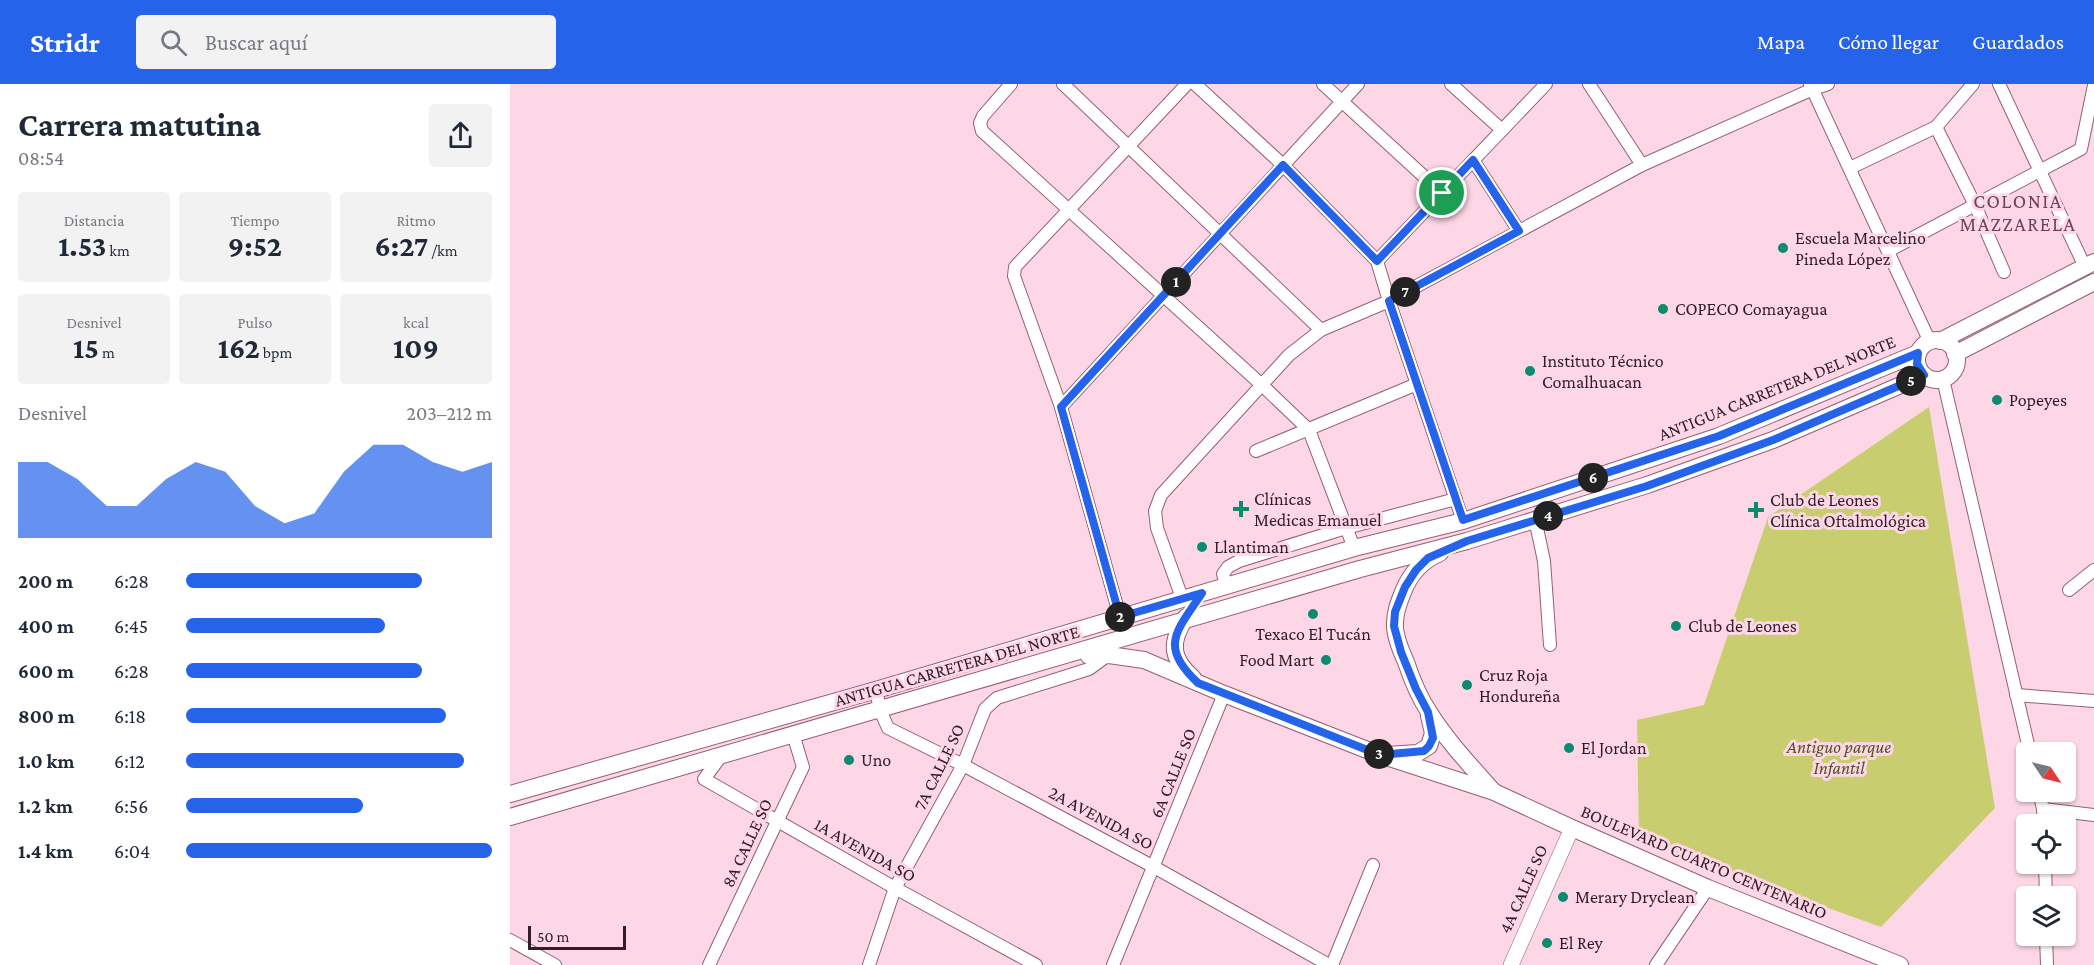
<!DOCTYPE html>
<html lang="es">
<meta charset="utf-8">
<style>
body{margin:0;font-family:"Crimson Pro",serif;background:#f2f2f3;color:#1f2937;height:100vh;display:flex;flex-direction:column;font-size:22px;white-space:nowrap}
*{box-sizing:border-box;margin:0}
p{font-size:20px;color:#747a83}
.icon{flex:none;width:33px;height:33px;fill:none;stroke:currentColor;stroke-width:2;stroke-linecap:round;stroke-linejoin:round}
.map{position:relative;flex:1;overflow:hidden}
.details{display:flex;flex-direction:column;background:#fff;width:510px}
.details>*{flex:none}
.needle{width:39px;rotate:125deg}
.controls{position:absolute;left:1506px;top:658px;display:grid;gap:12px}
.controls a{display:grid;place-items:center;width:60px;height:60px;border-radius:6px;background:#fff;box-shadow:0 2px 4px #0004;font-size:30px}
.scale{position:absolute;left:18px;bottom:15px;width:98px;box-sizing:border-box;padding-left:6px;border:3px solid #321c26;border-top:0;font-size:16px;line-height:21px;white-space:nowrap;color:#321c26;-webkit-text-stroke:4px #fdd7e6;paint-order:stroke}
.pin{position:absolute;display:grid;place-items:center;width:51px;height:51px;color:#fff;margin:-26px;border:3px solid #fff;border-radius:50%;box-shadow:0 2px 6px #0007}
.km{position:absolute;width:30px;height:30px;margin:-15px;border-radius:50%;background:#222;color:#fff;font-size:16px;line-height:30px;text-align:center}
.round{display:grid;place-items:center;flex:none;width:63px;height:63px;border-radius:6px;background:#f2f2f3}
.summary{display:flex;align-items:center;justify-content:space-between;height:102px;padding:0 18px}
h1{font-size:33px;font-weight:700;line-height:45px}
.figures{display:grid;grid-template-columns:repeat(3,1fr);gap:9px;height:102px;padding:6px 18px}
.figures div{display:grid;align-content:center;border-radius:6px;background:#f2f2f3;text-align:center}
.figures b{font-size:30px;font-weight:700}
.figures small{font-size:16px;font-weight:400}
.figures p{font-size:16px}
.chart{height:168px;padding:12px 18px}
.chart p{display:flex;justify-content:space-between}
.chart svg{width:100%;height:108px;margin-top:6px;fill:#2563eb;opacity:.7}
ul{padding:0 18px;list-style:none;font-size:20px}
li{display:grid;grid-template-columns:96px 72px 1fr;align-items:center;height:45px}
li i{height:15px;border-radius:8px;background:#2563eb}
header{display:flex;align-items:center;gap:36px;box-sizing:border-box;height:84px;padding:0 30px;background:#2563eb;color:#fff}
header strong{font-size:28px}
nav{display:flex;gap:33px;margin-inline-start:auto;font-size:21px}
.search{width:420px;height:54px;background:#f2f2f3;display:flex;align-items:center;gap:15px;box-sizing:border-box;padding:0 21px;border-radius:6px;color:#747a83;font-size:22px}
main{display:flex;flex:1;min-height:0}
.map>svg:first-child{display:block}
.green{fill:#c8ce6f}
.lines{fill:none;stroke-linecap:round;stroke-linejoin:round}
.minor-casing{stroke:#955e76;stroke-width:14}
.tertiary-casing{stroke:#955e76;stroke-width:16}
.secondary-casing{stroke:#955e76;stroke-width:18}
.minor{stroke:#fff;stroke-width:12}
.tertiary{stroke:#fff;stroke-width:15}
.secondary{stroke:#fff;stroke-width:16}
.route-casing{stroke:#fff;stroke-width:12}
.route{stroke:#2563eb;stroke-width:8}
.poi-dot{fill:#0a8b6f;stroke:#fdd7e6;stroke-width:2}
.labels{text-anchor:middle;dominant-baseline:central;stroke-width:6;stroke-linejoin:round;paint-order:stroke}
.poi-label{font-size:18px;fill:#321c26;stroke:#fdd7e6;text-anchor:start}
.street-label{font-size:18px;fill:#321c26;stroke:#fdd7e6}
.park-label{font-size:18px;font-style:italic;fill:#515420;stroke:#fdd7e6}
.neighbourhood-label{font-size:20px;letter-spacing:1.5px;fill:#744158;stroke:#fdd7e6}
</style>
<header>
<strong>Stridr</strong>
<div class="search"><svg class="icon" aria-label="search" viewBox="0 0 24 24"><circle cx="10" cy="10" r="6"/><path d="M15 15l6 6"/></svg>Buscar aquí</div>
<nav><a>Mapa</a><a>Cómo llegar</a><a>Guardados</a></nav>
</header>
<main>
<section class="details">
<div class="summary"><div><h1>Carrera matutina</h1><p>08:54</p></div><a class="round"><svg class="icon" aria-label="share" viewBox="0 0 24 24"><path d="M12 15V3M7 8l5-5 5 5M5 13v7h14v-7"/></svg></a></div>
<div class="figures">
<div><p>Distancia</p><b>1.53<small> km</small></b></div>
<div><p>Tiempo</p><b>9:52</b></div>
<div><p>Ritmo</p><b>6:27<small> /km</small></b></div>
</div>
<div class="figures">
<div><p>Desnivel</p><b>15<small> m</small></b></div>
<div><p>Pulso</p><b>162<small> bpm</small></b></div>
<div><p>kcal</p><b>109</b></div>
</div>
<div class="chart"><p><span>Desnivel</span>203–212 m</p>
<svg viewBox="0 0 160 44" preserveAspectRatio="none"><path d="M0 44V13L10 13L20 20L30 31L40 31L50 20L60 13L70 17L80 31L90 38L100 34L110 17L120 6L130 6L140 13L150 17L160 13V44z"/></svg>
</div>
<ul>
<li><b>200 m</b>6:28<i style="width:77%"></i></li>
<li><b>400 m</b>6:45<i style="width:65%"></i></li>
<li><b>600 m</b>6:28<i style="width:77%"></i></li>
<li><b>800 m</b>6:18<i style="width:85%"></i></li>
<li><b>1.0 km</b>6:12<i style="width:91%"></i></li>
<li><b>1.2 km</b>6:56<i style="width:58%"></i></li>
<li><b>1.4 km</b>6:04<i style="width:100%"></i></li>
</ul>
</section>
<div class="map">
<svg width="1584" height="881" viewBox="0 0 1584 881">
<rect width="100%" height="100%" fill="#fdd7e6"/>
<polygon class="green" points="1419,323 1485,724 1371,843 1129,756 1127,636 1194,621 1258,433"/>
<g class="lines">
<g class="minor-casing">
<g id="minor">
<polyline points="501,0 473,32 470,39 472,47 753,302 799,346 844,464"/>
<polyline points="553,0 811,246"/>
<polyline points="685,0 773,81 867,177 879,217 953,437"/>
<polyline points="813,0 932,109"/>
<polyline points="941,0 992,46"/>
<polyline points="1079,0 1132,81"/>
<polyline points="1300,0 1420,258"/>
<polyline points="1489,0 1575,183"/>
<polyline points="1426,43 1465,121 1494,188"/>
<polyline points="963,76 1009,147"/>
<polyline points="1340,84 1426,43 1463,0"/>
<polyline points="1378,167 1571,65 1584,1"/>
<polyline points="867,177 1036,0"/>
<polyline points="1433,295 1520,669"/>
<polyline points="551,323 848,0"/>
<polyline points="746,367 907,300"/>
<polyline points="1025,435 1034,477 1040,561"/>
<polyline points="716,501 713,490 718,483 729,477 836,444 946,415"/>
<polyline points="1559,506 1584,486"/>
<polyline points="672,514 647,444 645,427 651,411 779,271 811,246 879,217 1132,81 1303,5 1318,0"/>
<polyline points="610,533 551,323 504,192 505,183 677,0"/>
<polyline points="366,606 370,626 378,644 453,681 644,783 819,881"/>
<polyline points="1506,611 1584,617"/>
<polyline points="212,671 194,695 385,804 526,881"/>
<polyline points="1529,708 1533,725 1534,741"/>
<polyline points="1533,725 1584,731"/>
<polyline points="1535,780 1536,813"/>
<polyline points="1536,852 1537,881"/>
<polyline points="0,856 45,881"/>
<polyline points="199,881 293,683 283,650"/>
<polyline points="359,881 385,804 453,681 475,625 487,614 579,585 598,571"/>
<polyline points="603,881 714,610"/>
<polyline points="822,881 863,781"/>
<polyline points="1146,881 1198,804"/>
</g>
</g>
<g class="tertiary-casing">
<polyline id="tertiary" points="1001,881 1062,744"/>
</g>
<g class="secondary-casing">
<g id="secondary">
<circle cx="1427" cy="276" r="20"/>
<polyline points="1430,257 1584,178"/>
<polyline points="1445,270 1584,198"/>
<path d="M930,469C913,476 900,490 893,508C889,518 885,527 885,539C884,551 891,567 896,578C902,596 909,613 919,628C937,657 961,682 983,707"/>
<path d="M676,533C660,558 660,574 683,594"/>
<polyline points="579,572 599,571 634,576 714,610 870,671 984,708 1062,744 1198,804 1390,881"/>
<polyline points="877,671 908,669 919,662 923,649 919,632"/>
<polyline points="0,710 366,606 844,464 953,437 1209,352 1408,269"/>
<polyline points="0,733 850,485 957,457 1137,401 1263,356 1414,291"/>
</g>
</g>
<use href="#minor" class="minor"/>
<use href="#tertiary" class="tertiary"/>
<use href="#secondary" class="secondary"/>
</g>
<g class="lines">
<g class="route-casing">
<path id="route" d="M963,76L1009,147L879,217L953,436L1209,352L1408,269L1407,280L1414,291L1263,356L1137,402L957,457L918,474L906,486L895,503L885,528L884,542L891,568L906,605L918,628L923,654L919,662L914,667L870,671L688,599C648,562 667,547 692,509L610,533L551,323L773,81L867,177Z"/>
</g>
<use href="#route" class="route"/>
</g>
<g class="poi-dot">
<circle cx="1273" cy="164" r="6"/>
<circle cx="1153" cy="225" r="6"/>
<circle cx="1020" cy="287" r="6"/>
<circle cx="1487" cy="316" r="6"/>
<path d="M728 416h6v6h6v6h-6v6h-6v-6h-6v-6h6z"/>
<path d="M1243 417h6v6h6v6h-6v6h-6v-6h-6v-6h6z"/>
<circle cx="692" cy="463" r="6"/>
<circle cx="803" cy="530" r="6"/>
<circle cx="1166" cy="542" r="6"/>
<circle cx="816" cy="576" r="6"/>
<circle cx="957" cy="601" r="6"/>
<circle cx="1059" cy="664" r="6"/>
<circle cx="339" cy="676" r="6"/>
<circle cx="1053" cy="813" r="6"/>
<circle cx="1037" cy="859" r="6"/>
</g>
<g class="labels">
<g class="poi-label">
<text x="1285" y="154">Escuela Marcelino<tspan x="1285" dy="21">Pineda López</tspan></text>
<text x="1165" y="225">COPECO Comayagua</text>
<text x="1032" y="277">Instituto Técnico<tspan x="1032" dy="21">Comalhuacan</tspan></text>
<text x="1499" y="316">Popeyes</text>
<text x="744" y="415">Clínicas<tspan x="744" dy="21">Medicas Emanuel</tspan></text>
<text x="1260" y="416">Club de Leones<tspan x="1260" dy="21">Clínica Oftalmológica</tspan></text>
<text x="704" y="463">Llantiman</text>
<text x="1178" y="542">Club de Leones</text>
<text x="803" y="550" text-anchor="middle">Texaco El Tucán</text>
<text x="804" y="576" text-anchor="end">Food Mart</text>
<text x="969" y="591">Cruz Roja<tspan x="969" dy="21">Hondureña</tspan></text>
<text x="1071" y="664">El Jordan</text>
<text x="351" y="676">Uno</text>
<text x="1065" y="813">Merary Dryclean</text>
<text x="1049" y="859">El Rey</text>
</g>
<g class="street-label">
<text transform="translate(1267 304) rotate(-22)">ANTIGUA CARRETERA DEL NORTE</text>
<text transform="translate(447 582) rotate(-16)">ANTIGUA CARRETERA DEL NORTE</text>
<text transform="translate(429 683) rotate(-64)">7A CALLE SO</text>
<text transform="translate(663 689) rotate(-68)">6A CALLE SO</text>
<text transform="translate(591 734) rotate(28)">2A AVENIDA SO</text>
<text transform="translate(237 759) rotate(-65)">8A CALLE SO</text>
<text transform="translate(355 766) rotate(29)">1A AVENIDA SO</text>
<text transform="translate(1194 778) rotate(23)">BOULEVARD CUARTO CENTENARIO</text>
<text transform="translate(1013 805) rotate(-66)">4A CALLE SO</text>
</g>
<g class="park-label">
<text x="1329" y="663">Antiguo parque<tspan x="1329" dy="21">Infantil</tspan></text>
</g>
<g class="neighbourhood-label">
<text x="1508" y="117">COLONIA<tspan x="1508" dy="23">MAZZARELA</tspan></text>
</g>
</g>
</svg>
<div class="controls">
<a><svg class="needle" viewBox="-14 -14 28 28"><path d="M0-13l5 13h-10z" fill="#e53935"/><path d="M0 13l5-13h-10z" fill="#747a83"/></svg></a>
<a><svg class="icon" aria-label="locate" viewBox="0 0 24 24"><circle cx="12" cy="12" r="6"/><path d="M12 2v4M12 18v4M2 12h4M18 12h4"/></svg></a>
<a><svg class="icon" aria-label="layers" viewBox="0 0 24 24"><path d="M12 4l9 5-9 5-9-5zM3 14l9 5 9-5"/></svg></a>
</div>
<div class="scale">50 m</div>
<div class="pin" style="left:932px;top:109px;background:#1e9e55"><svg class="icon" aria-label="arrive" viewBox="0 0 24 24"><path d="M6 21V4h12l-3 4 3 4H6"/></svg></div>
<b class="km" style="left:666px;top:198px">1</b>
<b class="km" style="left:610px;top:533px">2</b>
<b class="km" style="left:869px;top:670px">3</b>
<b class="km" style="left:1038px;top:432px">4</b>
<b class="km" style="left:1401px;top:297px">5</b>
<b class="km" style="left:1083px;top:394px">6</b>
<b class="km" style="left:895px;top:208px">7</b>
</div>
</main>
